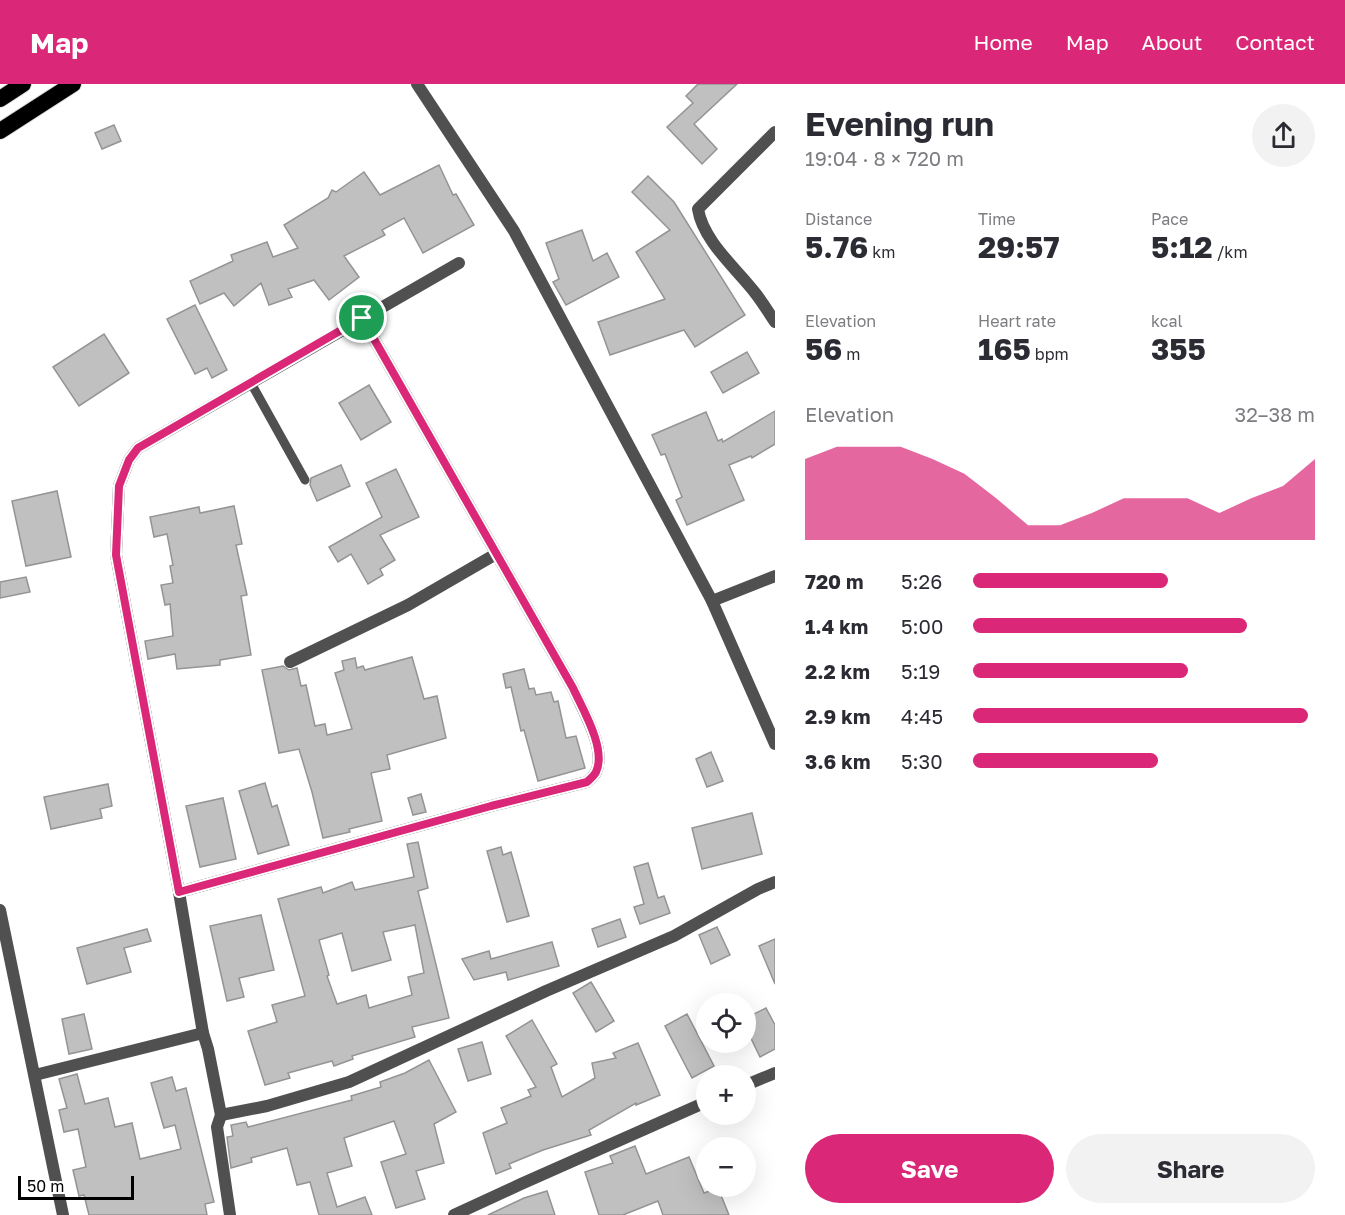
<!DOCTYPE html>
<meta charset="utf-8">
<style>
body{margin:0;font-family:"Golos Text",sans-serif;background:#f2f2f3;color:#2b2b33;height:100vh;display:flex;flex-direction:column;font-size:22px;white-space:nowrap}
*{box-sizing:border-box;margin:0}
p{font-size:20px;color:#7c7c81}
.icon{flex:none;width:33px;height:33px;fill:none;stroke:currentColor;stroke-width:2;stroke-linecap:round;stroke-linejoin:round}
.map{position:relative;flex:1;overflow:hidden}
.drawer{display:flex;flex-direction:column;background:#fff;width:570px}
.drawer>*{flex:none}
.fabs{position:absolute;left:696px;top:909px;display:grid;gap:12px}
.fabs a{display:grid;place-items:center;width:60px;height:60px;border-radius:50%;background:#fff;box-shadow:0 6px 24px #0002;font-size:30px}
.scale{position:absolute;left:18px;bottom:15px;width:116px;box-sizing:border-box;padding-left:6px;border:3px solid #000;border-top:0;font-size:16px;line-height:21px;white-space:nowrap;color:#000;-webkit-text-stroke:4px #fff;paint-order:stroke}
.pin{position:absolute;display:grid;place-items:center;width:51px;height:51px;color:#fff;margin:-26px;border:3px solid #fff;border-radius:50%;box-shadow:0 2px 6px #0007}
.round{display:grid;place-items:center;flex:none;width:63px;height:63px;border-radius:32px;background:#f2f2f3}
.overview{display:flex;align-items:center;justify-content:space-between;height:102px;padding:0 30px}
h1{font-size:33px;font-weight:700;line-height:45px}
.stats{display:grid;grid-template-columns:repeat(3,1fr);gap:9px;height:102px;padding:6px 30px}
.stats div{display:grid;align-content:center}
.stats b{font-size:30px;font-weight:700}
.stats small{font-size:16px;font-weight:400}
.stats p{font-size:16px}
.chart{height:168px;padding:12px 30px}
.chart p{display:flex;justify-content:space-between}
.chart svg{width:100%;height:108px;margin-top:6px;fill:#db2777;opacity:.7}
.cta{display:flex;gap:12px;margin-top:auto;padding:12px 30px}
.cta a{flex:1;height:69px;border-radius:36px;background:#db2777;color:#fff;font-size:24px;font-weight:700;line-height:69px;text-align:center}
.cta a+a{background:#f2f2f3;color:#2b2b33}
ul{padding:0 30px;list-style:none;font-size:20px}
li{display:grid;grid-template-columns:96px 72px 1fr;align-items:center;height:45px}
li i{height:15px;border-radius:8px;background:#db2777}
header{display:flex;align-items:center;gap:36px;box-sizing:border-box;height:84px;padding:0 30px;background:#db2777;color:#fff}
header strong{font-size:28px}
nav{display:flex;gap:33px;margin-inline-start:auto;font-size:21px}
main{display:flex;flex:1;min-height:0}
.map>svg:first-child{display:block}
.building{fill:#c0c0c0;stroke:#949494;stroke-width:1.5;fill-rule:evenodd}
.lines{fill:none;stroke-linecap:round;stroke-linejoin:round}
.trunk-casing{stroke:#dbdbdb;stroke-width:18}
.service{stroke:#505050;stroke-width:9}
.minor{stroke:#505050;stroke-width:12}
.trunk{stroke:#000;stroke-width:16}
.route-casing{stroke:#fff;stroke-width:12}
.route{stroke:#db2777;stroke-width:8}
</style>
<header>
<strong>Map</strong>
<nav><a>Home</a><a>Map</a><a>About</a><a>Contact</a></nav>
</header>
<main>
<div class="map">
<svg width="775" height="1131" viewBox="0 0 775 1131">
<rect width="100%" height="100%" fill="#fff"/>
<g class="building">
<polygon points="698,0 737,0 694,40 717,65 702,80 667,43 693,19 686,12"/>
<polygon points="114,41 121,57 102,65 95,49"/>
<polygon points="439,81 453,111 456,110 474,141 423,169 404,134 382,146 385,151 344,172 359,193 329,216 314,196 288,205 292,213 269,221 261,199 234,222 224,209 200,220 190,197 233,177 231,171 267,158 273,173 298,164 284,141 328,114 332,106 336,108 364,88 380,111"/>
<polygon points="648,92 674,118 745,231 695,263 684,246 610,271 598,238 665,215 636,168 670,146 632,108"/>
<polygon points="582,146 593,177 607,169 619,193 566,221 553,198 559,195 546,159"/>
<polygon points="195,221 227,286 212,294 207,284 195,290 167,235"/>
<polygon points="104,250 129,289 79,322 53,283"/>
<polygon points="747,268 759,289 723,309 711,288"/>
<polygon points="369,301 391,338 361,356 339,319"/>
<polygon points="775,327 775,360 752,374 751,372 729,381 744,416 687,441 676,416 682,413 665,370 661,371 652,351 706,328 718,357 722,355 723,358"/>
<polygon points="341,381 350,402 317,417 310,401 311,394"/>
<polygon points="396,385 419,433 380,451 395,476 380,485 383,491 368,500 351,470 338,478 329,463 382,433 366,399"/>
<polygon points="57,407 71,473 26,482 12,417"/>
<polygon points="234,422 242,460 236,461 247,511 241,512 251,571 220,576 220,581 177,585 175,570 148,575 145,557 173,552 170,520 165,521 161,501 173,499 170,482 173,481 167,450 154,453 150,433 199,423 200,429"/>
<polygon points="26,493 30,508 0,514 0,498"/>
<polygon points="412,573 424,615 437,612 446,654 387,671 390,685 371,689 382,737 349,745 350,748 323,754 312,708 299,665 279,669 262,586 283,582 289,586 297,584 301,602 306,601 315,642 325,640 327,651 352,645 335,589 344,586 342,577 355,574 357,584 363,582 365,586"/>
<polygon points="524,585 529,605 534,604 536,611 551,608 554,618 558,617 566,654 576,652 585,684 538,697 524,646 521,647 511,603 506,604 503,590"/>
<polygon points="711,668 723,697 707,703 696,675"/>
<polygon points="265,699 272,723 277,721 289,761 258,770 239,707"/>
<polygon points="108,700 112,722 100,725 102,734 51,745 44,713"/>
<polygon points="421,710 426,728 413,731 408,714"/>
<polygon points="223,714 236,775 200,783 186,722"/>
<polygon points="752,729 762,770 702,785 692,744"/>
<path d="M418,758L428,804L418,807L449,934L412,943L415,953L352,972L353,975L334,982L332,977L288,989L290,994L265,1001L248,947L277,938L272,921L305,912L278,815L321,803L323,809L352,798L355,806L414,793L407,760ZM415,841L424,889L408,893L412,911L369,924L366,911L337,920L327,892L329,891L319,856L342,849L352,887L391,876L383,848Z"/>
<polygon points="501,763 503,771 511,768 529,832 507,838 487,767"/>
<polygon points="648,779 658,814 664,812 670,829 640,840 634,823 644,820 634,783"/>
<polygon points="261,831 274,886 239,894 244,913 227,917 210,842"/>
<polygon points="620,835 626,853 598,863 592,845"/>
<polygon points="717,843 730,871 711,880 699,851"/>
<polygon points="147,845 151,857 124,864 131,888 87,900 77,864"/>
<polygon points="775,855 775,900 759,862"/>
<polygon points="552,858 559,882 508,896 506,888 474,896 462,875 489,867 491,875"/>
<polygon points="591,898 614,937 596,948 573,909"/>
<polygon points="766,924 775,941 775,965 760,973 746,944 746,934"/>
<polygon points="84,930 92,965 69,970 62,935"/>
<polygon points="687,930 714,982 692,994 665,942"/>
<polygon points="532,936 557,980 551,983 562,1013 595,994 592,979 616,974 613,969 638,959 660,1011 636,1021 636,1019 589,1046 591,1051 543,1066 509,1080 511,1084 496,1090 483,1049 507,1039 501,1024 531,1012 528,1006 536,1003 506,952"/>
<polygon points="482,958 491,990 468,997 458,965"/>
<polygon points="429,976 456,1028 434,1040 444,1079 416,1087 425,1115 396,1124 381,1078 406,1070 394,1037 344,1054 352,1082 327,1089 337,1123 365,1113 372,1131 319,1131 310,1098 297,1101 287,1064 251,1074 252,1078 231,1084 227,1053 233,1052 231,1041 246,1038 248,1043 352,1016 351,1012 381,1003 380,998 405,989"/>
<polygon points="77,990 85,1020 108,1014 115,1043 132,1039 140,1075 181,1065 175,1041 164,1044 151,999 172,993 176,1007 186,1004 214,1118 205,1120 207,1131 89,1131 84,1111 79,1112 73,1086 86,1083 78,1045 64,1048 59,1026 67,1024 59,995"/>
<polygon points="635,1062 646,1090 689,1073 704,1109 718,1104 729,1131 663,1131 658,1117 623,1131 599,1131 585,1088 613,1079 610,1072"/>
<polygon points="547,1107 555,1131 488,1131 524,1114"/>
</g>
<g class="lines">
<g class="trunk-casing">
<g id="trunk">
<polyline points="0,15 23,0"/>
<polyline points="0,47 73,0"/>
</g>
</g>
<polyline class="service" points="251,299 305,396"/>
<g class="minor">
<polyline points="417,0 514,147 712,517 775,660"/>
<path d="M775,48L698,125C703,157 737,185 756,210C763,219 769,229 775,238"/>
<polyline points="712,517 775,492"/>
<polyline points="290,578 408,521 496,470"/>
<path d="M179,808L491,722L587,698C590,695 594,692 596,688C607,665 582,625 573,604L362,234"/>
<polyline points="0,826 63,1131"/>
<polyline points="203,949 179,808 116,471 119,402 129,376 138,364 459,179"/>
<polyline points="35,991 203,949 208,965 221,1031 217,1043 230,1131"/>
<polyline points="746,1001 775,989"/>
<polyline points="221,1031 267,1022 349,998 546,907 674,852 758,805 775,798"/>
<polyline points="454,1131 521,1100 706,1018"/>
</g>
<use href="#trunk" class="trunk"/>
</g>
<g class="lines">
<g class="route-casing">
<path id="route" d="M362,234L573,604C582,624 607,665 596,688C594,692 590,695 587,698L491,722L179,808L116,471L119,402L129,376L138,364Z"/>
</g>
<use href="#route" class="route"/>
</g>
</svg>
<div class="fabs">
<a><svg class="icon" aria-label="locate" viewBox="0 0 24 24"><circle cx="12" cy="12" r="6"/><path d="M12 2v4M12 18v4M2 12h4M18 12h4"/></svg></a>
<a>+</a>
<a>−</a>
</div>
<div class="scale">50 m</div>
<div class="pin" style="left:362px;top:234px;background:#1e9e55"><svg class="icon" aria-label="arrive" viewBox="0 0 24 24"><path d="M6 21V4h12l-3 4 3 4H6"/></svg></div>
</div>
<section class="drawer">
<div class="overview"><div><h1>Evening run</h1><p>19:04 · 8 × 720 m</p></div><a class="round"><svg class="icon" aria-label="share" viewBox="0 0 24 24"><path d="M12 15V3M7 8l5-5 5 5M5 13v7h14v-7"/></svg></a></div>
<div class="stats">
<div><p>Distance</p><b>5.76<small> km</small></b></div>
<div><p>Time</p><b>29:57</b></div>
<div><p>Pace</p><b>5:12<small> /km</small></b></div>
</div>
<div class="stats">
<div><p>Elevation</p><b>56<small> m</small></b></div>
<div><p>Heart rate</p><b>165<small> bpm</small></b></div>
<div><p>kcal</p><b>355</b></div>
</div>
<div class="chart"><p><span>Elevation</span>32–38 m</p>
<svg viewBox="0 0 160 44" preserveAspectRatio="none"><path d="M0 44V11L10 6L20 6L30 6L40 11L50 17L60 27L70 38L80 38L90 33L100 27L110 27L120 27L130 33L140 27L150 22L160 11V44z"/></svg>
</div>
<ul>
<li><b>720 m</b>5:26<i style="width:57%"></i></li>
<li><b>1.4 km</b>5:00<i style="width:80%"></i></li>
<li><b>2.2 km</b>5:19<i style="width:63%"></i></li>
<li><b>2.9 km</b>4:45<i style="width:98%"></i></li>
<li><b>3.6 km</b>5:30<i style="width:54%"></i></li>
</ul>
<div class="cta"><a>Save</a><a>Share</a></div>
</section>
</main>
